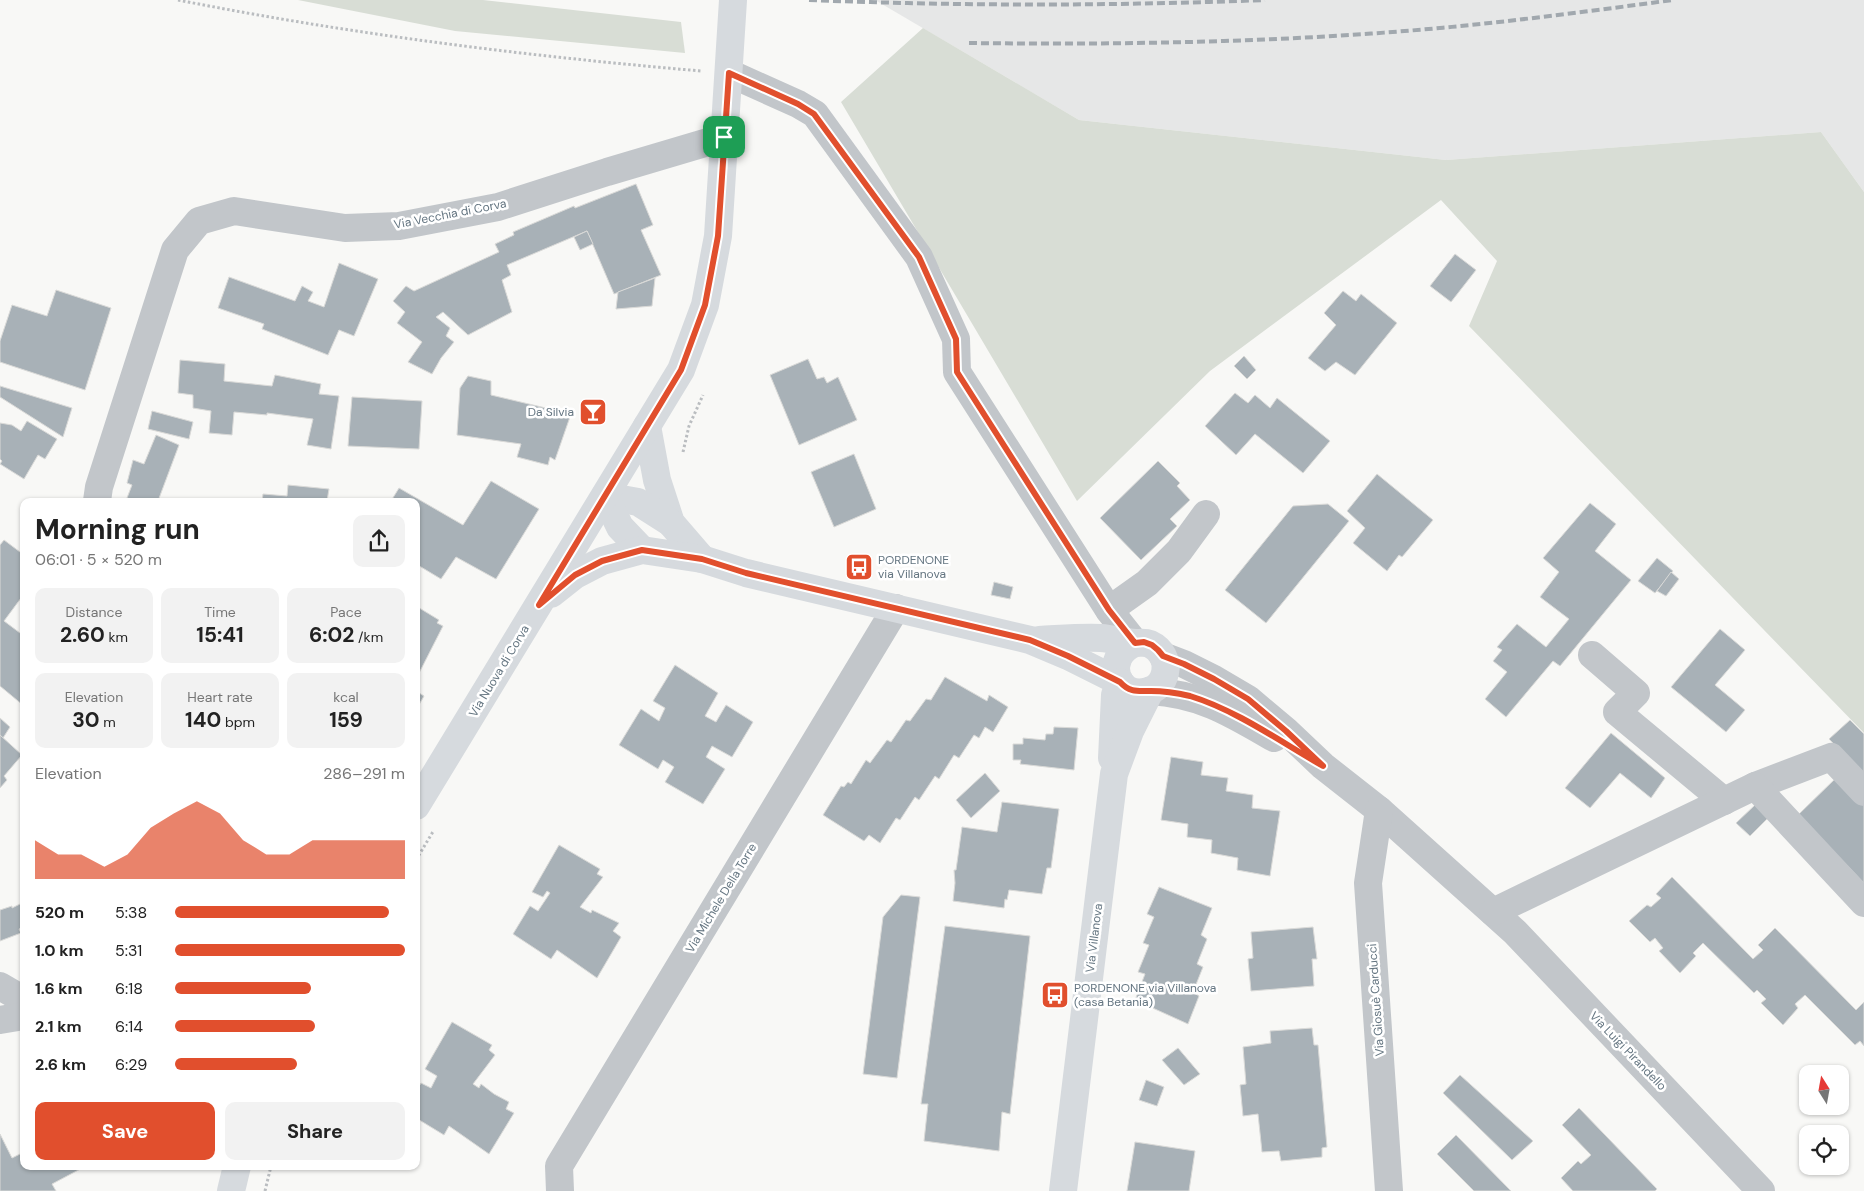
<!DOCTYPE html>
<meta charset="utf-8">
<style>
body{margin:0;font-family:"DM Sans",sans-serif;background:#f2f2f2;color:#222;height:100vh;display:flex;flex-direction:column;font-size:19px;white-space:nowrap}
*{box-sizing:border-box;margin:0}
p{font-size:16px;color:#767676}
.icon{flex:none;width:28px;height:28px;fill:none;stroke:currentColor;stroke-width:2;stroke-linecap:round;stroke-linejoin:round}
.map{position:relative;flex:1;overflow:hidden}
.sheet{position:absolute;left:20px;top:498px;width:400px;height:672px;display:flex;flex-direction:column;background:#fff;border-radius:10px;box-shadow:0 1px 4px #0004}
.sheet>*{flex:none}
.needle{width:32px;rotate:349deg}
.controls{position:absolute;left:1799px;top:1065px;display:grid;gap:10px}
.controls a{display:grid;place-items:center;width:50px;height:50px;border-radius:10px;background:#fff;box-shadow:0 1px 4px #0004;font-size:25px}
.pin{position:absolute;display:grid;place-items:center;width:42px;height:42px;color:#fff;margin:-21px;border-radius:10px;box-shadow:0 2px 8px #0006}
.round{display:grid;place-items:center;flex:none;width:52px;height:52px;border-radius:10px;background:#f2f2f2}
.head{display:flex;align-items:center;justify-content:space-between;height:85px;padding:0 15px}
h1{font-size:28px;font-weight:700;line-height:38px}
.figures{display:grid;grid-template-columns:repeat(3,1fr);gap:8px;height:85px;padding:5px 15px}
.figures div{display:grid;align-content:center;border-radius:10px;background:#f2f2f2;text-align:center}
.figures b{font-size:21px;font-weight:700}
.figures small{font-size:14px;font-weight:400}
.figures p{font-size:14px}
.chart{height:140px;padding:10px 15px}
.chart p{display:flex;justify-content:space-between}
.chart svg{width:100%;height:90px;margin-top:5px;fill:#e14f2d;opacity:.7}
.primary-button{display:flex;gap:10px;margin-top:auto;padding:10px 15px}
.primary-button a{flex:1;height:58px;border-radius:10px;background:#e14f2d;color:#fff;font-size:20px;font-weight:700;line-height:58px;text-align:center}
.primary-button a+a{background:#f2f2f2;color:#222}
ul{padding:0 15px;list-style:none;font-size:16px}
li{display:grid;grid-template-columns:80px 60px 1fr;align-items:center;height:38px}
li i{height:12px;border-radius:6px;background:#e14f2d}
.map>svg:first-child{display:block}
.built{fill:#e6e7e7}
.green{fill:#d8ddd5}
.building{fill:#a8b1b7;stroke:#dadad8}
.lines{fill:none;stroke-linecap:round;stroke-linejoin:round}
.path{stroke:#babdc0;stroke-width:3;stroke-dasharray:2.5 2.5;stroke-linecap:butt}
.street{stroke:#c2c6ca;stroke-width:28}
.secondary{stroke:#d6dade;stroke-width:28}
.rail{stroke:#a1a8ae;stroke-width:4;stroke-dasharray:8 4;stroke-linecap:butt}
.route-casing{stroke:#fff;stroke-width:10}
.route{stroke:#e14f2d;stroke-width:6}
.labels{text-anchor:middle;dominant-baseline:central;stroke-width:5;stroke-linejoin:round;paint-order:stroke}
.street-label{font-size:12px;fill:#647581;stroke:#fff}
.poi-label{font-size:12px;fill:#647581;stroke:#fff;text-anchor:start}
</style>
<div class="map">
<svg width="1864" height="1191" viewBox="0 0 1864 1191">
<rect width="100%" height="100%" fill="#f8f8f6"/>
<polygon class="built" points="875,0 1864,0 1864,192 1821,132 1446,160 1079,120"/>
<g class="green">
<polygon points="298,0 483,0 681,22 685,53 455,31"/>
<polygon points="923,28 1079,120 1446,160 1821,132 1864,192 1864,733 1469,326 1497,261 1441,200 1210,371 1077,501 841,102"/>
</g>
<g class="building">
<polygon points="636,184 653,225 641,230 661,275 614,294 587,231 507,265 511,275 502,280 512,312 468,335 443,312 436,317 450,328 446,336 454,342 441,358 432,374 408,362 422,342 397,323 405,312 393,301 406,286 414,291 499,252 495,244 514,235 513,232 574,206 575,208"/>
<polygon points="587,231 593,244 580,250 574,237"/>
<polygon points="1455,254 1476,270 1451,302 1430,286"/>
<polygon points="339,263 378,279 354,336 339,330 328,355 262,329 264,324 218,308 229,277 295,301 302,286 313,292 308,301 324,307"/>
<polygon points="655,278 652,306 616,309 618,292"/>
<polygon points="56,290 111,308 85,390 0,362 0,341 12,305 47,316"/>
<polygon points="1343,291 1356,301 1361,294 1397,323 1355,375 1336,362 1325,371 1308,358 1336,325 1324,313"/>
<polygon points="1244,356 1256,370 1247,379 1234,366"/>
<polygon points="808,359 817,379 824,377 827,383 838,377 857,420 799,445 770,375"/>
<polygon points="180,360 225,364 224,381 272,386 275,375 321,384 319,394 339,396 331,449 307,445 313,419 267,413 267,415 234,412 232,435 209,433 211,411 193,408 193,395 178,393"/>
<polygon points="468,376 491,381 491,395 571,414 555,460 550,457 548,465 517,457 521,444 457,435 460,388"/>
<polygon points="0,386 72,408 63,437 0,397"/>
<polygon points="1235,393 1248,403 1255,395 1270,408 1277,398 1330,441 1303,473 1255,434 1236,455 1205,426"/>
<polygon points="352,397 422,401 419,449 348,446"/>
<polygon points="152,411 193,422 189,439 148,429"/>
<polygon points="27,421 57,439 45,459 38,455 24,479 0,464 2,461 0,459 0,423 12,425 21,431"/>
<polygon points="156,435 179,445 158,501 138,501 127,498 132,485 127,483 133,460 144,464"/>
<polygon points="854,454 876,509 834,527 811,472"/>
<polygon points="1158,461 1180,483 1177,486 1190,500 1170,519 1177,526 1141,560 1100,518"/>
<polygon points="1377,474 1433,520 1402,557 1399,555 1387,571 1353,543 1365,528 1347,511"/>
<polygon points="491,481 539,509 496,579 456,557 441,579 416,564 416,501 391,501 399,488 463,525"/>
<polygon points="288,485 329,489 327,501 262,501 263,494 287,496"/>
<polygon points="1590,503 1616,524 1595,551 1631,580 1560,666 1553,661 1506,717 1485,699 1507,672 1493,661 1502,650 1497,647 1517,624 1546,647 1569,619 1540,597 1559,572 1543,558"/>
<polygon points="1328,504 1349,521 1266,623 1225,590 1293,506"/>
<polygon points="4,540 24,555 24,587 21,591 24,594 4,621 24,636 24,706 0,686 0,545"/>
<polygon points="1657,558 1673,571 1655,593 1638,581"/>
<polygon points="1671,572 1679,579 1666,596 1657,591"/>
<polygon points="994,582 1013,587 1010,599 991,595"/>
<polygon points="416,606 439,620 437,623 443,626 416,679"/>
<polygon points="1720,629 1745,650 1715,685 1745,710 1726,732 1671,687"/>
<polygon points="675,665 718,693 705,716 716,722 726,705 753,722 732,757 712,746 706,757 725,769 703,804 665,782 674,767 663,760 658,769 619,745 641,709 659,721 665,708 653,701"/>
<polygon points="945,677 987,701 989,695 1008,707 993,732 985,727 979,738 974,735 959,758 954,755 939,779 935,776 919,800 915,797 900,820 896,818 880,843 869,835 864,841 823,815 841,786 844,787 848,782 851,784 866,760 870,763 887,740 891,742 906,720 910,721 926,699 931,700"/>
<polygon points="416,691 424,696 416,710"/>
<polygon points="0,718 10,727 3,738 0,735"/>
<polygon points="1850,720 1864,734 1864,775 1829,739"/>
<polygon points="1054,727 1078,728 1074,770 1020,764 1021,760 1013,760 1013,744 1023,744 1023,738 1045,740 1046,734 1053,734"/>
<polygon points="1611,733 1665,778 1651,798 1620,773 1590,808 1565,788"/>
<polygon points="0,735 22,755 4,776 7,780 0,788"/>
<polygon points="1171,757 1203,762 1201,775 1228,778 1226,791 1253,795 1252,808 1280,811 1270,876 1237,870 1238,858 1211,853 1212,840 1187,837 1188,824 1161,820"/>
<polygon points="985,773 1000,791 971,818 956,800"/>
<polygon points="1837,777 1864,804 1864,883 1798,815"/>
<polygon points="1002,802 1059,809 1051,868 1047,868 1042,894 1009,890 1007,900 1005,899 1004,908 953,901 955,883 954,870 956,870 962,827 997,832"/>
<polygon points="1755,805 1769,817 1750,836 1736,823"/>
<polygon points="559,845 600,869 597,874 603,877 580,907 591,913 592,910 619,923 613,931 621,937 597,978 557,950 551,959 513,934 530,906 538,911 550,893 547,891 543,897 532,892"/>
<polygon points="1672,877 1753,959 1763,950 1758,945 1775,928 1856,1010 1864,1002 1864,1046 1860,1041 1855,1045 1805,995 1795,1004 1798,1008 1783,1025 1761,1003 1766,999 1757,990 1754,993 1703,943 1693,953 1696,956 1680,973 1659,951 1663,948 1655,938 1650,942 1629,921 1647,905 1651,907 1661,898 1656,894"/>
<polygon points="1159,887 1212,908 1201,935 1207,939 1197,964 1203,967 1193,992 1199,996 1188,1024 1135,1000 1145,974 1138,972 1149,945 1143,943 1154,917 1147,914"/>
<polygon points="901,895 920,897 897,1078 863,1074 883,917"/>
<polygon points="24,902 24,927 19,929 21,933 0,941 0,910 12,906 12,908"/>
<polygon points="945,926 1030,936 1010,1114 1002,1112 999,1151 924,1141 928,1104 921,1104"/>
<polygon points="1313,927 1317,959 1312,959 1314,986 1251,991 1248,959 1253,958 1251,932"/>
<polygon points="452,1022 492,1045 489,1050 495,1055 473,1084 479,1088 481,1084 494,1094 509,1102 506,1109 514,1113 489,1154 449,1126 444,1135 416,1118 416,1091 421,1083 431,1088 437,1076 425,1069"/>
<polygon points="1312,1028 1314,1045 1318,1045 1327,1147 1322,1148 1322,1157 1281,1161 1279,1151 1262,1152 1258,1114 1243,1116 1240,1085 1246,1084 1243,1047 1271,1043 1270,1031"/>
<polygon points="1178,1048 1200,1074 1184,1085 1162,1060"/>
<polygon points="1460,1075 1533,1141 1512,1160 1443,1093"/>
<polygon points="1146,1080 1164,1087 1157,1106 1139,1100"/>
<polygon points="1579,1108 1657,1189 1655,1191 1573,1191 1561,1178 1578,1161 1581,1164 1591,1155 1562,1125"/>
<polygon points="0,1134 12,1158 24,1152 24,1166 86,1166 52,1184 56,1191 0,1191"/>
<polygon points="1456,1135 1511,1191 1474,1191 1437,1154"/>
<polygon points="1135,1142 1195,1151 1189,1191 1127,1191"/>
</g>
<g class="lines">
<g class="path">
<path d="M178,0C350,34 525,56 701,71"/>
<polyline points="683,452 689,426 703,395"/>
<polyline points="416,860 434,830"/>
<polyline points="265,1191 271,1166"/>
</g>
<g class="street">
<polyline points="729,73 798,104 815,114 919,257 956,339 957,372 1109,610 1135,643"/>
<polyline points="97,501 99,487 175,250 199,221 234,211 345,228 399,226 498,207 607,172 725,137"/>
<polyline points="1109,610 1147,583 1179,551 1206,514"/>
<polyline points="1592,655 1636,693 1617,712 1724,801"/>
<polyline points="1163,656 1184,664 1214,679 1248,699 1286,731 1323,766 1379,810 1515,932 1761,1191"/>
<path d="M1150,691C1201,694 1231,713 1274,738"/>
<polyline points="1755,786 1831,757 1864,792"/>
<polyline points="1379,810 1368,883 1389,1191"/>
<polyline points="1493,912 1755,786 1864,903"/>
<polyline points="0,986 24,1000"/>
<polyline points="0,1020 24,1016"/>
<polyline points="560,1191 559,1166 896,608"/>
</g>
<g class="secondary">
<polyline points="647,426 657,480 671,523 702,559"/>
<polyline points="605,496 638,502 671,523"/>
<polyline points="605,496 620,527 642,550"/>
<polyline points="551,594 575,575 602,561 642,550 702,559 746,573 1030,640 1068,656 1120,682"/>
<path d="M1039,640C1060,639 1080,637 1101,638C1112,639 1124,642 1135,643C1141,643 1145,642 1150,644C1161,649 1168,661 1165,673C1163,682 1157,689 1148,691C1116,701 1102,656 1135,643"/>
<polyline points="1112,758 1115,695 1120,682"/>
<polyline points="416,806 681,370 705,305 718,236 733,0"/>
<polyline points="231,1191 237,1166"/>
<polyline points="1063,1191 1114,774 1130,731 1150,691"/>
</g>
<g class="rail">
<path d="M809,0C961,6 1113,6 1265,0"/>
<path d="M969,43C1136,45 1304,42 1471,25C1538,18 1606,9 1673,0"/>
</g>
</g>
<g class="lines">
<g class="route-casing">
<path id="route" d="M729,73L798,104L814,114L919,257L956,339L957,372L1109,610L1135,643L1144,642L1152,645L1158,650L1163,656L1184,664L1214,679L1248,699L1286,731L1323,766C1281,742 1236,710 1190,696C1177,693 1164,691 1151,691C1138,691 1130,693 1120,682L1068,656L1030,640L746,573L702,559L642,550L602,561L575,575L539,605L681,370L705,305L718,236Z"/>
</g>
<use href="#route" class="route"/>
</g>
<defs>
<g id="bar-square" transform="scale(1.4375)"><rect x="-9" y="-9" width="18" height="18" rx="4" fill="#e14f2d" stroke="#fff"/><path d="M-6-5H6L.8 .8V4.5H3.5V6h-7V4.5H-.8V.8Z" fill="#fff"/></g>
<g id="bus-square" transform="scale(1.4375)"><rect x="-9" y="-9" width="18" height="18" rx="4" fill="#e14f2d" stroke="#fff"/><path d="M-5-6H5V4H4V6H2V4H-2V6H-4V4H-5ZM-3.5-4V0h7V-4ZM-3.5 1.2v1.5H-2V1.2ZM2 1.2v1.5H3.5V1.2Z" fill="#fff"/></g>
</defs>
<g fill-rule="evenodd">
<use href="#bar-square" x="593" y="412"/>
<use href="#bus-square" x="859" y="567"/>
<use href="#bus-square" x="1055" y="995"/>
</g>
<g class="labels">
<g class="street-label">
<text transform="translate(450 214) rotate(-11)">Via Vecchia di Corva</text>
<text transform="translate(499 671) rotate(-59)">Via Nuova di Corva</text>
<text transform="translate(721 898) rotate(-59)">Via Michele Della Torre</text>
<text transform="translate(1094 938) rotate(-83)">Via Villanova</text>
<text transform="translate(1376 1000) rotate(-94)">Via Giosuè Carducci</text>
<text transform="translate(1628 1051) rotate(46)">Via Luigi Pirandello</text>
</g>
<g class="poi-label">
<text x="574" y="412" text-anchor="end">Da Silvia</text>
<text x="878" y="560">PORDENONE<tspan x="878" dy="14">via Villanova</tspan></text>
<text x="1074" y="988">PORDENONE via Villanova<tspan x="1074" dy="14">(casa Betania)</tspan></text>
</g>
</g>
</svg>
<div class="controls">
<a><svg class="needle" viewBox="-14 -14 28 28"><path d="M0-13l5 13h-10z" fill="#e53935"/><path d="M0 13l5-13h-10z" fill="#767676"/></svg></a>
<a><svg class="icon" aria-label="locate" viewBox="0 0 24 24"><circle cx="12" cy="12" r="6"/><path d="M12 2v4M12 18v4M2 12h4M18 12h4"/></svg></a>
</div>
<div class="pin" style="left:724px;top:137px;background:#1e9e55"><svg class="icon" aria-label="arrive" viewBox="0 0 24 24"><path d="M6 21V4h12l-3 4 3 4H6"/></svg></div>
<section class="sheet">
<div class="head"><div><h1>Morning run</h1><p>06:01 · 5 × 520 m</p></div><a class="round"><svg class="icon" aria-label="share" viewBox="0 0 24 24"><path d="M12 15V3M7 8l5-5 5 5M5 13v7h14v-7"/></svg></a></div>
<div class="figures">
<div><p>Distance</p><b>2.60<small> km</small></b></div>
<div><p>Time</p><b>15:41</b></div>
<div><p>Pace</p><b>6:02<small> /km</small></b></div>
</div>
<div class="figures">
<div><p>Elevation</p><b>30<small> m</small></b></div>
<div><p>Heart rate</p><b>140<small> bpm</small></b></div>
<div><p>kcal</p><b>159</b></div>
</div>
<div class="chart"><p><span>Elevation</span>286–291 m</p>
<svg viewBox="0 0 160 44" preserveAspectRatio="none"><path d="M0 44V25L10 32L20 32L30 38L40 32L50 19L60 12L70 6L80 12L90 25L100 32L110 32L120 25L130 25L140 25L150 25L160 25V44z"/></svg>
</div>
<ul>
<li><b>520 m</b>5:38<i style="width:93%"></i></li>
<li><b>1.0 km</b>5:31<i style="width:100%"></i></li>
<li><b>1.6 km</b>6:18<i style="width:59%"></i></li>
<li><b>2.1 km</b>6:14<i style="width:61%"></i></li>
<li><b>2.6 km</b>6:29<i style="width:53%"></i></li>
</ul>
<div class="primary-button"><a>Save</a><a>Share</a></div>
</section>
</div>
